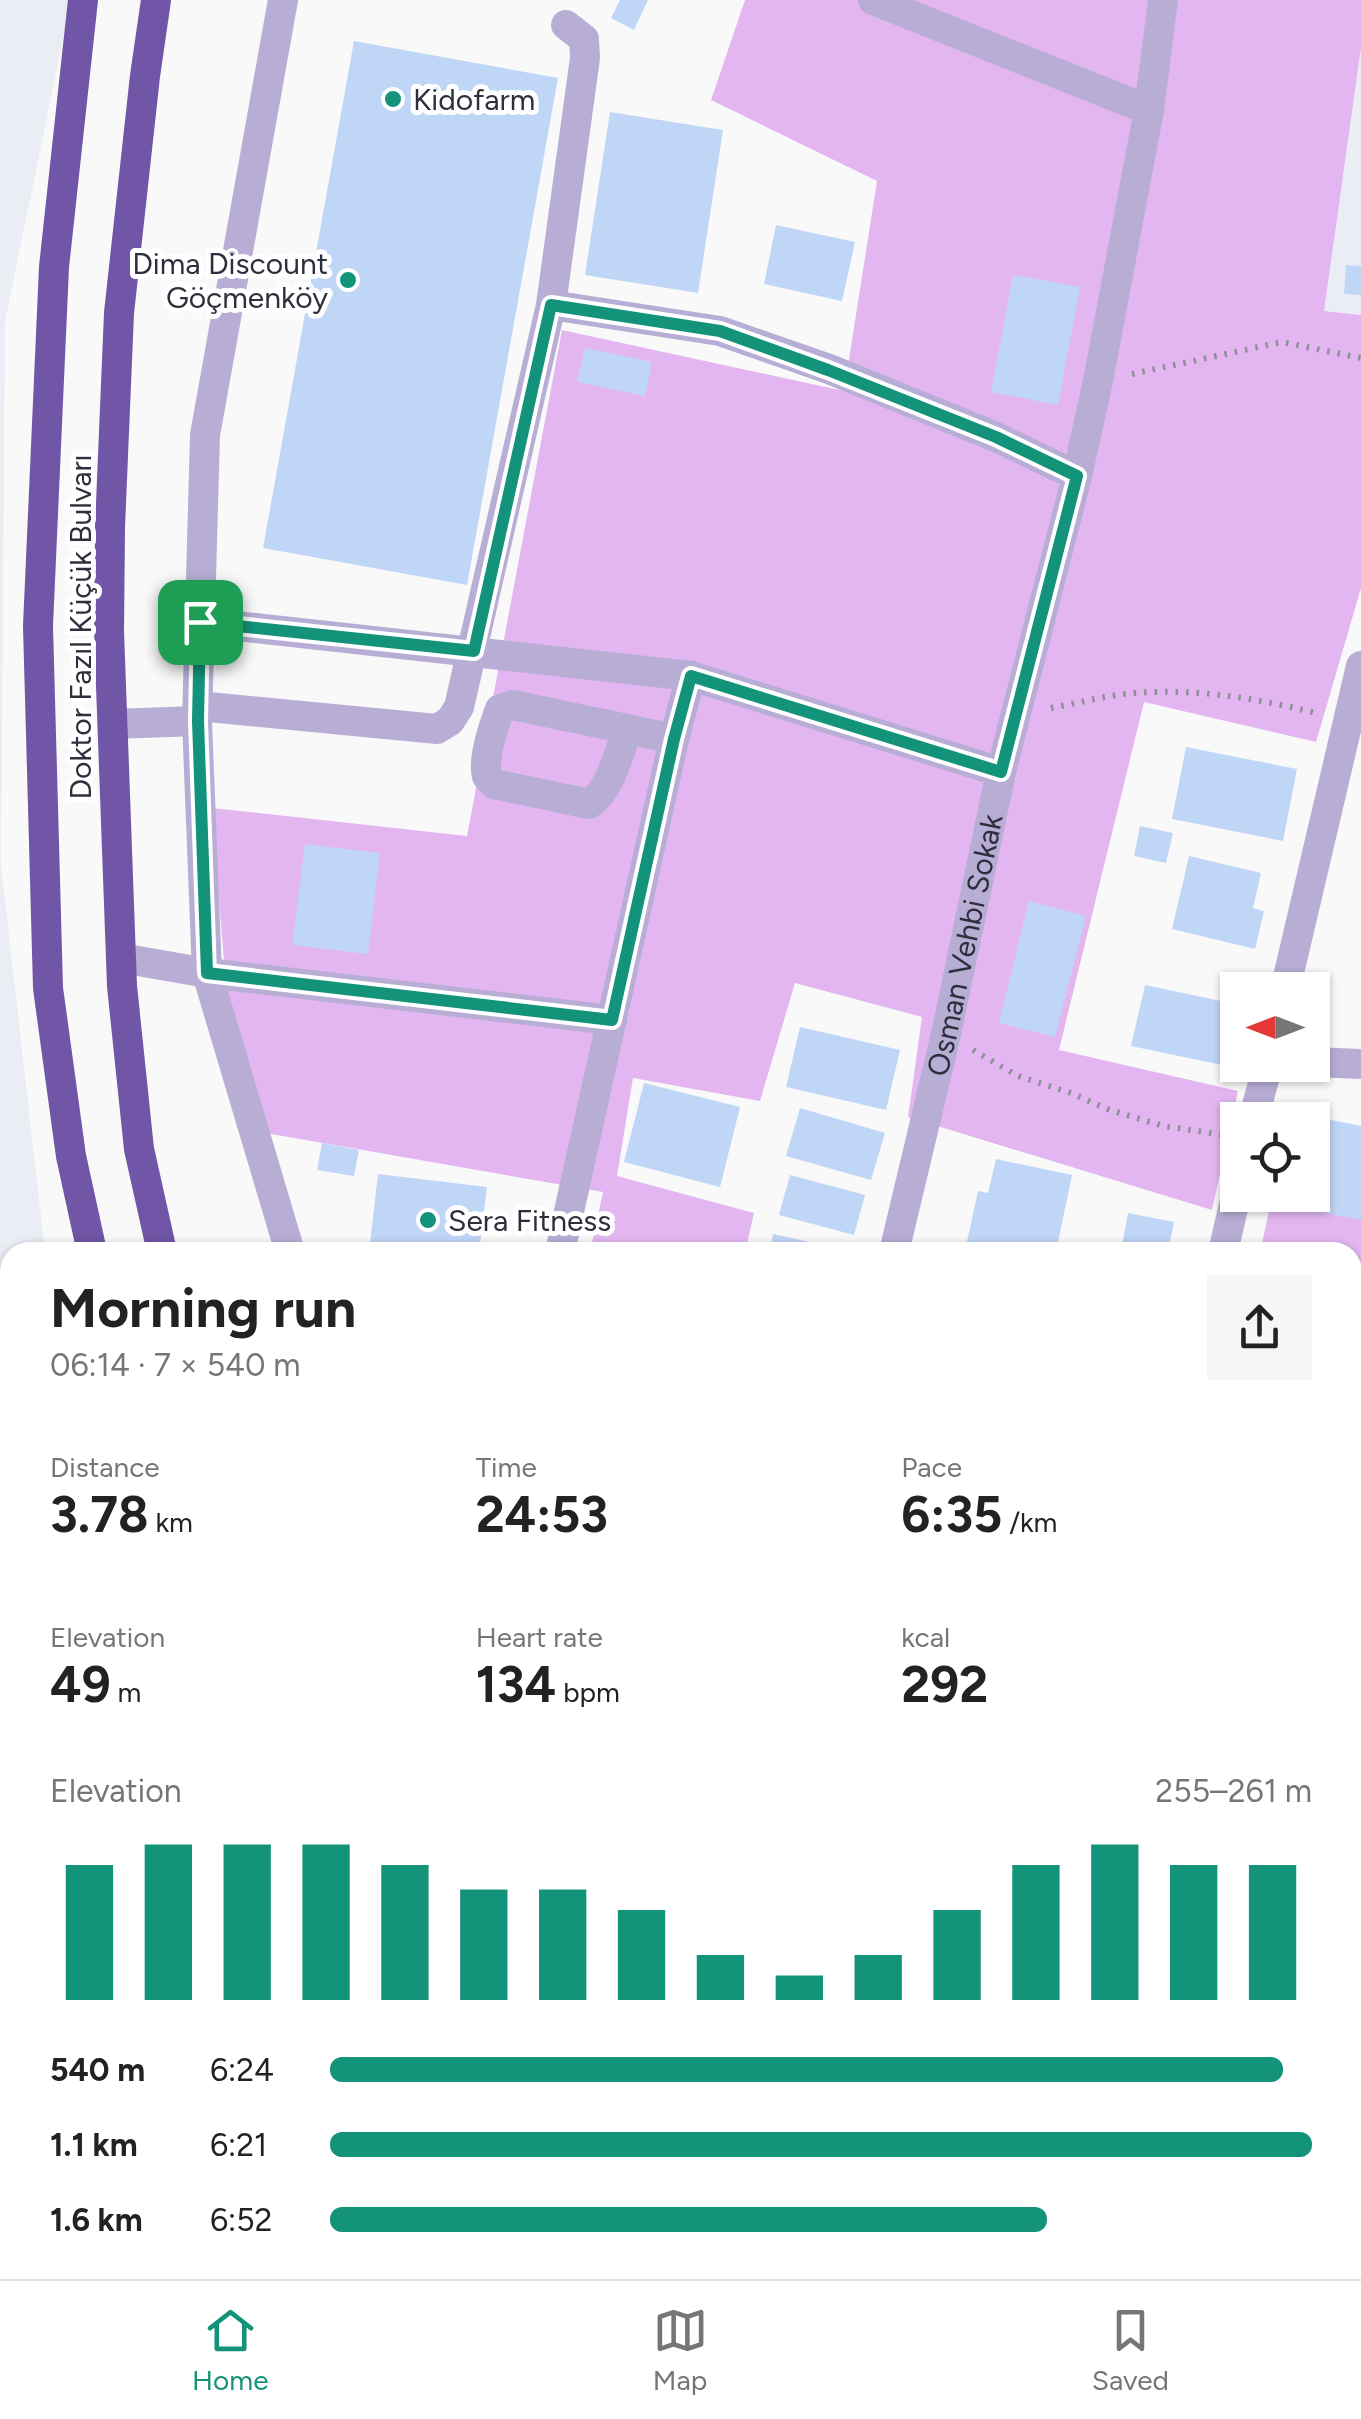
<!DOCTYPE html>
<meta charset="utf-8">
<style>
body{margin:0;font-family:Figtree,sans-serif;background:#f6f6f6;color:#222;height:100vh;display:flex;flex-direction:column;font-size:38px;white-space:nowrap}
*{box-sizing:border-box;margin:0}
p{font-size:32px;color:#767676}
.icon{flex:none;width:55px;height:55px;fill:none;stroke:currentColor;stroke-width:2;stroke-linecap:round;stroke-linejoin:round}
.map{position:relative;flex:1;overflow:hidden}
.details{position:absolute;left:0px;top:1242px;width:1362px;height:1038px;display:flex;flex-direction:column;background:#fff;border-radius:30px 30px 0 0;box-shadow:0 2px 8px #0004}
.details>*{flex:none}
.needle{width:65px;rotate:270deg}
.buttons{position:absolute;left:1220px;top:972px;display:grid;gap:20px}
.buttons a{display:grid;place-items:center;width:110px;height:110px;border-radius:0px;background:#fff;box-shadow:0 2px 8px #0004;font-size:50px}
.pin{position:absolute;display:grid;place-items:center;width:85px;height:85px;color:#fff;margin:-42px;border-radius:20px;box-shadow:0 5px 15px #0006}
.round{display:grid;place-items:center;flex:none;width:105px;height:105px;border-radius:0px;background:#f6f6f6}
.overview{display:flex;align-items:center;justify-content:space-between;height:170px;padding:0 50px}
h1{font-size:55px;font-weight:700;line-height:75px}
.figures{display:grid;grid-template-columns:repeat(3,1fr);gap:15px;height:170px;padding:10px 50px}
.figures div{display:grid;align-content:center}
.figures b{font-size:50px;font-weight:700}
.figures small{font-size:28px;font-weight:400}
.figures p{font-size:28px}
.chart{height:280px;padding:20px 50px}
.chart p{display:flex;justify-content:space-between}
.chart svg{width:100%;height:180px;margin-top:10px;stroke:#14937b;stroke-width:6}
ul{padding:0 50px;list-style:none;font-size:32px}
li{display:grid;grid-template-columns:160px 120px 1fr;align-items:center;height:75px}
li i{height:25px;border-radius:12px;background:#14937b}
.tabs{display:flex;justify-content:space-around;align-items:center;height:140px;border-top:2px solid #e0e0e0;background:#fff;font-size:28px;color:#767676}
.tabs a{display:grid;justify-items:center;gap:5px}
.tabs .active{color:#14937b}
.map>svg:first-child{display:block}
.built{fill:#ebedf5}
.green{fill:#e3b6f2}
.building{fill:#c0d6f6}
.lines{fill:none;stroke-linecap:round;stroke-linejoin:round}
.path{stroke:#8e9096;stroke-width:6;stroke-dasharray:2.5 8;stroke-linecap:butt}
.minor{stroke:#b8aed5;stroke-width:30}
.highway{stroke:#7155a6;stroke-width:30}
.route-casing{stroke:#fff;stroke-width:20}
.route{stroke:#14937b;stroke-width:12}
.poi-dot{fill:#14937b;stroke:#fff;stroke-width:4}
.labels{text-anchor:middle;dominant-baseline:central;stroke-width:10;stroke-linejoin:round;paint-order:stroke}
.poi-label{font-size:30px;fill:#2d303c;stroke:#fff;text-anchor:start}
.street-label{font-size:30px;fill:#2d303c;stroke:#fff}
</style>
<div class="map">
<svg width="1361" height="2279" viewBox="0 0 1361 2279">
<rect width="100%" height="100%" fill="#f9f9f9"/>
<g class="built">
<polygon points="0,0 71,0 5,321 1,865 45,1252 10,1252 10,1611 0,1655"/>
<polygon points="1361,48 1361,315 1324,311"/>
</g>
<g class="green">
<polygon points="745,0 1361,0 1361,48 1324,311 1361,315 1361,588 1316,742 1144,702 1059,1050 1238,1091 1212,1210 908,1117 922,1017 795,983 760,1101 633,1078 617,1176 754,1213 745,1252 590,1252 603,1192 237,1128 212,808 467,836 562,330 844,391 877,181 711,100"/>
<polygon points="1269,1211 1361,1212 1361,1593 1352,1593 1352,1252 1260,1252"/>
</g>
<g class="building">
<polygon points="620,0 648,0 634,30 611,18"/>
<polygon points="354,41 558,78 467,585 263,548"/>
<polygon points="610,112 723,130 698,293 585,275"/>
<polygon points="776,225 855,242 842,301 764,284"/>
<polygon points="1346,265 1361,266 1361,295 1344,294"/>
<polygon points="1013,275 1080,287 1058,405 991,392"/>
<polygon points="585,348 652,362 645,396 577,382"/>
<polygon points="1186,747 1297,769 1283,841 1172,819"/>
<polygon points="1140,826 1173,833 1166,863 1134,856"/>
<polygon points="305,844 380,853 368,954 292,945"/>
<polygon points="1189,856 1261,873 1253,908 1264,911 1255,949 1172,929"/>
<polygon points="1029,901 1086,916 1055,1037 999,1023"/>
<polygon points="1145,985 1235,1004 1222,1065 1131,1046"/>
<polygon points="800,1027 900,1050 886,1110 786,1087"/>
<polygon points="644,1083 740,1107 720,1187 624,1162"/>
<polygon points="800,1108 885,1133 871,1180 786,1156"/>
<polygon points="1312,1116 1361,1126 1361,1220 1294,1207 1296,1195 1312,1195"/>
<polygon points="322,1143 359,1150 354,1176 317,1170"/>
<polygon points="996,1159 1072,1175 1056,1252 994,1252 966,1246 978,1191 988,1193"/>
<polygon points="378,1174 487,1187 479,1252 369,1252"/>
<polygon points="790,1175 865,1195 854,1235 779,1215"/>
<polygon points="1128,1213 1174,1222 1168,1252 1121,1252"/>
<polygon points="773,1234 851,1251 851,1252 769,1252"/>
<polygon points="1352,1632 1361,1634 1361,1737 1352,1735"/>
<polygon points="1352,1773 1361,1775 1361,1803 1354,1837 1352,1837"/>
<polygon points="6,1839 10,1839 10,2009 5,2009"/>
</g>
<g class="lines">
<g class="path">
<polyline points="1132,374 1282,342 1361,358"/>
<path d="M1051,708C1079,703 1107,695 1135,693C1198,688 1260,699 1320,714"/>
<polyline points="973,1050 1018,1076 1071,1093 1107,1109 1163,1126 1225,1135"/>
</g>
<g class="minor">
<polyline points="283,0 205,435 197,721 207,973 290,1252"/>
<polyline points="873,0 1149,110"/>
<polyline points="551,305 720,331 829,369 996,437 1077,476"/>
<polyline points="200,622 691,676 1001,772"/>
<polyline points="198,706 437,729 450,721 459,707 551,305 585,58 584,39 566,25"/>
<polyline points="113,724 197,721"/>
<path d="M628,729C619,751 610,792 589,804L494,784C488,778 486,778 486,769C485,753 494,725 500,709L513,705L674,739"/>
<polyline points="121,958 207,973 612,1020"/>
<polyline points="1285,990 1361,666"/>
<polyline points="1312,1062 1361,1064"/>
<polyline points="1253,1120 1268,1065"/>
<polyline points="560,1252 674,739 691,676"/>
<path id="s1" d="M894,1252L946,1034L1001,772L1077,476L1098,381L1149,110L1163,0"/>
<polyline points="1223,1252 1238,1187"/>
<polyline points="1352,1963 1361,1925"/>
<polyline points="0,2099 10,2101"/>
<polyline points="1352,2220 1361,2220"/>
<polyline points="644,2270 648,2279"/>
<polyline points="521,2276 547,2270"/>
</g>
<g class="highway">
<polyline points="83,0 54,267 38,626 48,988 71,1156 92,1252"/>
<polyline points="156,0 145,76 119,313 110,527 109,631 122,986 139,1149 162,1252"/>
<polyline points="446,2270 450,2279"/>
<polyline points="518,2270 522,2279"/>
</g>
</g>
<g class="lines">
<g class="route-casing">
<polygon id="route" points="551,305 720,331 828,370 996,437 1077,476 1001,772 691,676 674,739 612,1020 207,973 198,721 200,622 474,651"/>
</g>
<use href="#route" class="route"/>
</g>
<g class="poi-dot">
<circle cx="393" cy="99" r="10"/>
<circle cx="348" cy="280" r="10"/>
<circle cx="428" cy="1220" r="10"/>
</g>
<g class="labels">
<g class="poi-label">
<text x="413" y="99">Kidofarm</text>
<text x="328" y="263" text-anchor="end">Dima Discount<tspan x="328" dy="34">Göçmenköy</tspan></text>
<text x="448" y="1220">Sera Fitness</text>
</g>
<g class="street-label">
<text transform="translate(80 627) rotate(-90)">Doktor Fazıl Küçük Bulvarı</text>
<text stroke="none"><textPath href="#s1" startOffset="315">Osman Vehbi Sokak</textPath></text>
</g>
</g>
</svg>
<div class="buttons">
<a><svg class="needle" viewBox="-14 -14 28 28"><path d="M0-13l5 13h-10z" fill="#e53935"/><path d="M0 13l5-13h-10z" fill="#767676"/></svg></a>
<a><svg class="icon" aria-label="locate" viewBox="0 0 24 24"><circle cx="12" cy="12" r="6"/><path d="M12 2v4M12 18v4M2 12h4M18 12h4"/></svg></a>
</div>
<div class="pin" style="left:200px;top:622px;background:#1e9e55"><svg class="icon" aria-label="arrive" viewBox="0 0 24 24"><path d="M6 21V4h12l-3 4 3 4H6"/></svg></div>
<section class="details">
<div class="overview"><div><h1>Morning run</h1><p>06:14 · 7 × 540 m</p></div><a class="round"><svg class="icon" aria-label="share" viewBox="0 0 24 24"><path d="M12 15V3M7 8l5-5 5 5M5 13v7h14v-7"/></svg></a></div>
<div class="figures">
<div><p>Distance</p><b>3.78<small> km</small></b></div>
<div><p>Time</p><b>24:53</b></div>
<div><p>Pace</p><b>6:35<small> /km</small></b></div>
</div>
<div class="figures">
<div><p>Elevation</p><b>49<small> m</small></b></div>
<div><p>Heart rate</p><b>134<small> bpm</small></b></div>
<div><p>kcal</p><b>292</b></div>
</div>
<div class="chart"><p><span>Elevation</span>255–261 m</p>
<svg viewBox="0 0 160 44" preserveAspectRatio="none"><path d="M5 44V11M15 44V6M25 44V6M35 44V6M45 44V11M55 44V17M65 44V17M75 44V22M85 44V33M95 44V38M105 44V33M115 44V22M125 44V11M135 44V6M145 44V11M155 44V11"/></svg>
</div>
<ul>
<li><b>540 m</b>6:24<i style="width:97%"></i></li>
<li><b>1.1 km</b>6:21<i style="width:100%"></i></li>
<li><b>1.6 km</b>6:52<i style="width:73%"></i></li>
</ul>
</section>
</div>
<nav class="tabs">
<a class="active"><svg class="icon" aria-label="home" viewBox="0 0 24 24"><path d="M3 11l9-7 9 7M6 9v11h12V9"/></svg>Home</a>
<a><svg class="icon" aria-label="map" viewBox="0 0 24 24"><path d="M3 6l6-2 6 2 6-2v14l-6 2-6-2-6 2zM9 4v14M15 6v14"/></svg>Map</a>
<a><svg class="icon" aria-label="saved" viewBox="0 0 24 24"><path d="M7 4h10v16l-5-4-5 4z"/></svg>Saved</a>
</nav>
